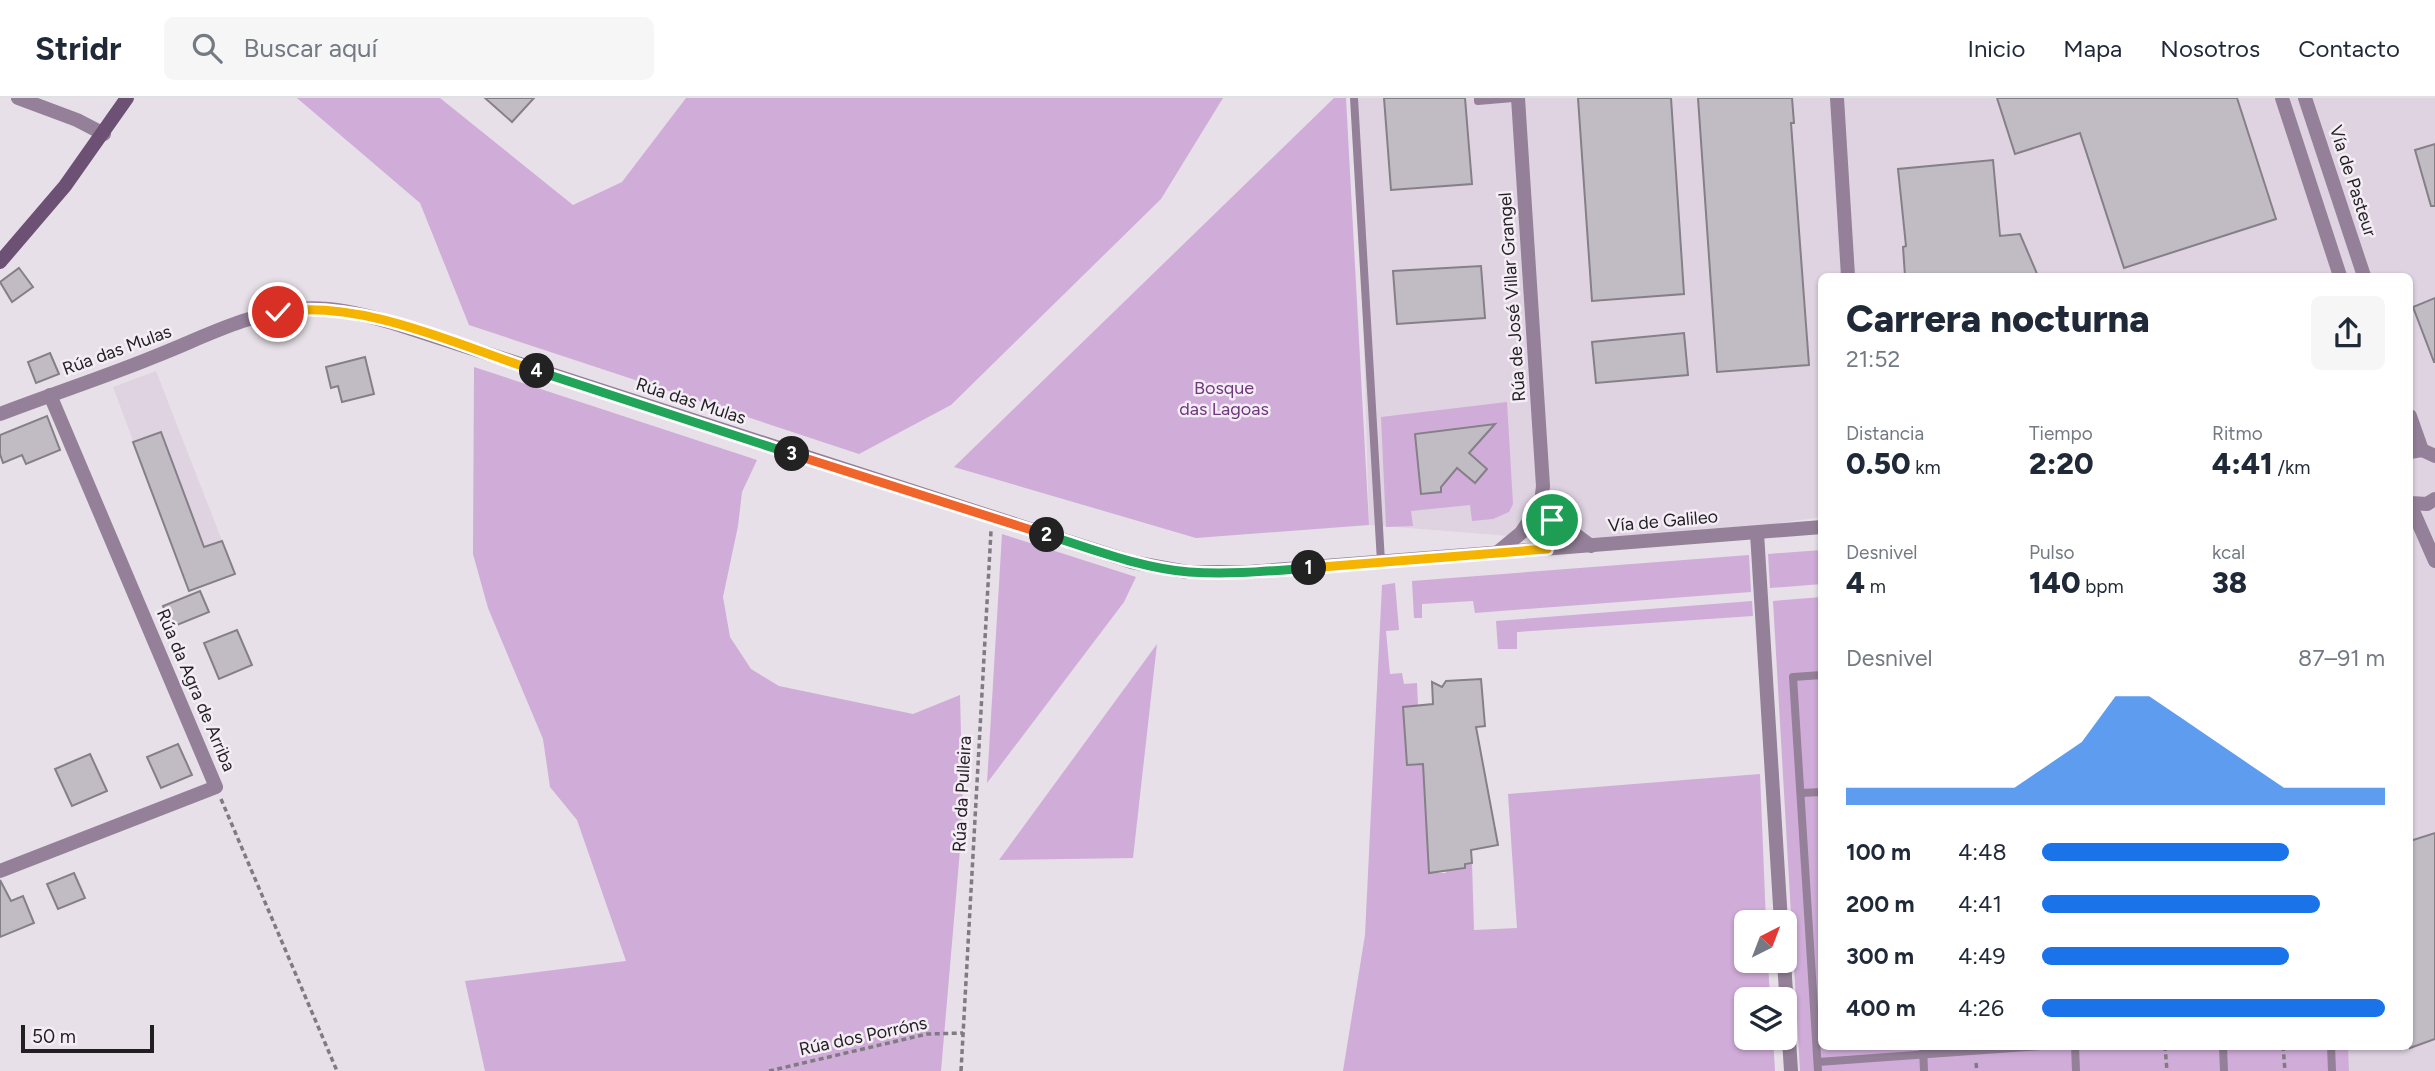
<!DOCTYPE html>
<html lang="es">
<meta charset="utf-8">
<style>
body{margin:0;font-family:Figtree,sans-serif;background:#f6f6f7;color:#1f2937;height:100vh;display:flex;flex-direction:column;font-size:26px;white-space:nowrap}
*{box-sizing:border-box;margin:0}
p{font-size:23px;color:#747a83}
.icon{flex:none;width:38px;height:38px;fill:none;stroke:currentColor;stroke-width:2;stroke-linecap:round;stroke-linejoin:round}
.map{position:relative;flex:1;overflow:hidden}
.sheet{position:absolute;left:1818px;top:175px;width:595px;height:777px;display:flex;flex-direction:column;background:#fff;border-radius:10px;box-shadow:0 2px 5px #0004}
.sheet>*{flex:none}
.needle{width:46px;rotate:42deg}
.controls{position:absolute;left:1734px;top:812px;display:grid;gap:14px}
.controls a{display:grid;place-items:center;width:63px;height:63px;border-radius:10px;background:#fff;box-shadow:0 2px 5px #0004;font-size:35px}
.scale{position:absolute;left:21px;bottom:18px;width:133px;box-sizing:border-box;padding-left:7px;border:4px solid #211f21;border-top:0;font-size:19px;line-height:24px;white-space:nowrap;color:#211f21;-webkit-text-stroke:5px #f4edf6;paint-order:stroke}
.pin{position:absolute;display:grid;place-items:center;width:60px;height:60px;color:#fff;margin:-30px;border:4px solid #fff;border-radius:50%;box-shadow:0 2px 7px #0007}
.km{position:absolute;width:35px;height:35px;margin:-18px;border-radius:50%;background:#222;color:#fff;font-size:19px;line-height:35px;text-align:center}
.round{display:grid;place-items:center;flex:none;width:74px;height:74px;border-radius:10px;background:#f6f6f7}
.summary{display:flex;align-items:center;justify-content:space-between;height:119px;padding:0 28px}
h1{font-size:38px;font-weight:800;line-height:52px}
.metrics{display:grid;grid-template-columns:repeat(3,1fr);gap:10px;height:119px;padding:7px 28px}
.metrics div{display:grid;align-content:center}
.metrics b{font-size:30px;font-weight:800}
.metrics small{font-size:19px;font-weight:400}
.metrics p{font-size:19px}
.chart{height:196px;padding:14px 28px}
.chart p{display:flex;justify-content:space-between}
.chart svg{width:100%;height:126px;margin-top:7px;fill:#1a73e8;opacity:.7}
ul{padding:0 28px;list-style:none;font-size:23px}
li{display:grid;grid-template-columns:112px 84px 1fr;align-items:center;height:52px}
li i{height:18px;border-radius:9px;background:#1a73e8}
header{display:flex;align-items:center;gap:42px;box-sizing:border-box;height:98px;padding:0 35px;background:#fff;border-bottom:2px solid #e0e1e3}
header strong{font-size:33px}
nav{display:flex;gap:38px;margin-inline-start:auto;font-size:24px}
.search{width:490px;height:63px;background:#f6f6f7;display:flex;align-items:center;gap:18px;box-sizing:border-box;padding:0 24px;border-radius:10px;color:#747a83;font-size:26px}
.map>svg:first-child{display:block}
.built{fill:#dfd3e1}
.green{fill:#d0acd9}
.building{fill:#c1bbc3;stroke:#858087;stroke-width:2}
.lines{fill:none;stroke-linecap:round;stroke-linejoin:round}
.path{stroke:#7f7b80;stroke-width:3.5;stroke-dasharray:5 3.5;stroke-linecap:butt}
.lane{stroke:#948098;stroke-width:8}
.street{stroke:#948098;stroke-width:14}
.secondary{stroke:#6d5174;stroke-width:14}
.split-1-casing{stroke:#fff;stroke-width:14}
.split-2-casing{stroke:#fff;stroke-width:14}
.split-3-casing{stroke:#fff;stroke-width:14}
.split-4-casing{stroke:#fff;stroke-width:14}
.split-5-casing{stroke:#fff;stroke-width:14}
.split-1{stroke:#f5b400;stroke-width:9}
.split-2{stroke:#22a559;stroke-width:9}
.split-3{stroke:#f0652b;stroke-width:9}
.split-4{stroke:#22a559;stroke-width:9}
.split-5{stroke:#f5b400;stroke-width:9}
.labels{text-anchor:middle;dominant-baseline:central;stroke-width:5;stroke-linejoin:round;paint-order:stroke}
.street-label{font-size:18px;fill:#211f21;stroke:#f4edf6}
.park-label{font-size:18px;fill:#6f377c;stroke:#f4edf6}
</style>
<header>
<strong>Stridr</strong>
<div class="search"><svg class="icon" aria-label="search" viewBox="0 0 24 24"><circle cx="10" cy="10" r="6"/><path d="M15 15l6 6"/></svg>Buscar aquí</div>
<nav><a>Inicio</a><a>Mapa</a><a>Nosotros</a><a>Contacto</a></nav>
</header>
<div class="map">
<svg width="2435" height="973" viewBox="0 0 2435 973">
<rect width="100%" height="100%" fill="#e7e0e8"/>
<g class="built">
<polygon points="1357,0 2435,0 2435,973 2349,973 2348,949 2410,948 2410,178 1822,178 1822,419 1625,447 1369,427"/>
<polygon points="156,273 235,476 189,493 113,289"/>
</g>
<g class="green">
<polygon points="297,0 440,0 573,107 622,84 686,0 1223,0 1161,101 951,307 859,356 469,227 420,105"/>
<polygon points="1334,0 1346,0 1369,427 1196,440 954,369"/>
<polygon points="474,269 757,362 742,394 738,428 723,499 730,539 751,571 779,588 913,616 960,597 963,717 941,973 485,973 465,883 626,863 577,722 550,689 543,641 488,510 473,456"/>
<polygon points="1507,304 1513,406 1509,414 1493,421 1472,423 1470,407 1411,413 1413,428 1386,429 1381,319"/>
<polygon points="1002,436 1136,479 1124,504 987,685"/>
<polygon points="1822,452 1822,486 1770,490 1768,456"/>
<polygon points="1749,457 1751,494 1475,515 1473,503 1422,506 1422,520 1414,520 1412,483"/>
<polygon points="1395,485 1399,532 1386,533 1390,576 1402,575 1404,586 1417,585 1418,608 1403,609 1407,666 1423,666 1429,775 1446,775 1446,772 1465,770 1465,766 1472,765 1474,832 1517,830 1508,696 1760,676 1766,824 1746,824 1746,863 1768,863 1770,901 1746,901 1746,940 1773,940 1775,973 1343,973 1365,837 1382,487"/>
<polygon points="1822,499 1822,948 2348,948 2349,973 1800,973 1773,503"/>
<polygon points="1752,503 1753,518 1517,534 1517,551 1498,551 1496,523"/>
<polygon points="1157,546 1133,760 999,762"/>
</g>
<g class="building">
<polygon points="485,0 534,0 512,24"/>
<polygon points="1384,0 1465,0 1472,86 1391,92"/>
<polygon points="1578,0 1671,0 1684,196 1592,203"/>
<polygon points="1698,0 1792,0 1794,25 1791,25 1809,267 1717,274"/>
<polygon points="1997,0 2237,0 2276,121 2124,170 2080,35 2015,56"/>
<polygon points="2435,46 2435,108 2431,108 2415,52"/>
<polygon points="1993,62 2000,138 2020,136 2038,178 1905,178 1903,149 1906,148 1898,71"/>
<polygon points="1481,168 1485,220 1397,226 1393,173"/>
<polygon points="19,170 33,189 12,204 0,184"/>
<polygon points="2435,200 2435,264 2434,264 2413,209"/>
<polygon points="1684,235 1688,277 1596,285 1592,244"/>
<polygon points="50,255 59,276 36,285 28,264"/>
<polygon points="365,259 374,296 342,304 338,288 331,290 326,269"/>
<polygon points="47,318 60,352 26,366 22,357 3,365 0,356 0,337"/>
<polygon points="1495,326 1469,355 1487,371 1475,385 1457,370 1441,389 1441,394 1421,396 1415,336"/>
<polygon points="161,334 204,449 222,443 235,476 189,493 133,344"/>
<polygon points="200,493 209,514 172,529 163,508"/>
<polygon points="237,532 252,567 219,581 204,545"/>
<polygon points="1481,581 1485,628 1476,629 1498,747 1471,752 1472,765 1465,766 1465,770 1429,775 1423,666 1407,667 1403,609 1433,606 1432,584 1442,589 1446,583"/>
<polygon points="178,646 192,677 161,690 147,659"/>
<polygon points="90,656 107,693 72,708 55,671"/>
<polygon points="2435,735 2435,941 2410,950 2410,743"/>
<polygon points="74,775 85,800 58,811 47,786"/>
<polygon points="0,782 11,803 23,798 34,825 0,839"/>
</g>
<g class="lines">
<g class="path">
<polyline points="221,701 337,973"/>
<polyline points="2165,948 2167,973"/>
<polyline points="2283,948 2285,973"/>
<polyline points="1976,965 1977,973"/>
<polyline points="769,973 927,936 963,935"/>
<polyline points="961,973 991,433"/>
</g>
<g class="lane">
<polyline points="1354,0 1381,464"/>
<polyline points="1478,0 1478,3 1513,0"/>
<polyline points="1801,695 1822,694"/>
<polyline points="1923,948 1924,973"/>
<polyline points="2075,948 2076,973"/>
<polyline points="2223,948 2224,973"/>
<polyline points="2331,948 2332,973"/>
<polyline points="1818,964 2041,948"/>
<polyline points="1818,973 1793,579 1822,577"/>
</g>
<g class="street">
<polyline points="18,0 77,22 104,36"/>
<polyline points="1518,0 1543,388 1538,429 1547,451 1552,422 1543,397"/>
<polyline points="1837,0 1848,178"/>
<polyline points="2282,0 2340,178"/>
<polyline points="2305,0 2364,178"/>
<path d="M0,316C52,296 105,279 156,258C202,240 248,215 298,211C330,208 362,216 393,225L1132,464L1187,474H1249L1822,429"/>
<polyline points="2410,318 2422,352"/>
<polyline points="2410,354 2422,352 2435,358"/>
<polyline points="2410,405 2427,406 2435,401"/>
<polyline points="2410,406 2435,463"/>
<polyline points="1553,413 1563,427 1591,448"/>
<polyline points="1757,435 1781,824"/>
<polyline points="1498,454 1521,435 1537,411"/>
<polyline points="0,773 216,689 50,297"/>
<polyline points="1784,863 1791,973"/>
</g>
<polyline class="secondary" points="0,164 65,88 127,0"/>
</g>
<g class="lines">
<g class="split-1-casing">
<polyline id="split-1" points="1309,470 1547,451 1552,422"/>
</g>
<g class="split-2-casing">
<path id="split-2" d="M1047,437C1093,451 1140,470 1189,474C1229,477 1269,473 1309,470"/>
</g>
<g class="split-3-casing">
<polyline id="split-3" points="792,356 1047,437"/>
</g>
<g class="split-4-casing">
<polyline id="split-4" points="537,273 792,356"/>
</g>
<g class="split-5-casing">
<path id="split-5" d="M278,214C363,201 457,247 537,273"/>
</g>
<use href="#split-1" class="split-1"/>
<use href="#split-2" class="split-2"/>
<use href="#split-3" class="split-3"/>
<use href="#split-4" class="split-4"/>
<use href="#split-5" class="split-5"/>
</g>
<g class="labels">
<g class="street-label">
<text transform="translate(2353 83) rotate(72)">Vía de Pasteur</text>
<text transform="translate(1512 199) rotate(-94)">Rúa de José Villar Grangel</text>
<text transform="translate(117 252) rotate(-20)">Rúa das Mulas</text>
<text transform="translate(691 303) rotate(18)">Rúa das Mulas</text>
<text transform="translate(1663 423) rotate(-5)">Vía de Galileo</text>
<text transform="translate(196 592) rotate(67)">Rúa da Agra de Arriba</text>
<text transform="translate(962 696) rotate(-87)">Rúa da Pulleira</text>
<text transform="translate(863 938) rotate(-12)">Rúa dos Porróns</text>
</g>
<g class="park-label">
<text x="1224" y="290">Bosque<tspan x="1224" dy="21">das Lagoas</tspan></text>
</g>
</g>
</svg>
<div class="controls">
<a><svg class="needle" viewBox="-14 -14 28 28"><path d="M0-13l5 13h-10z" fill="#e53935"/><path d="M0 13l5-13h-10z" fill="#747a83"/></svg></a>
<a><svg class="icon" aria-label="layers" viewBox="0 0 24 24"><path d="M12 4l9 5-9 5-9-5zM3 14l9 5 9-5"/></svg></a>
</div>
<div class="scale">50 m</div>
<div class="pin" style="left:1552px;top:422px;background:#1e9e55"><svg class="icon" aria-label="arrive" viewBox="0 0 24 24"><path d="M6 21V4h12l-3 4 3 4H6"/></svg></div>
<div class="pin" style="left:278px;top:214px;background:#d93025"><svg class="icon" aria-label="check" viewBox="0 0 24 24"><path d="M5 12l5 5 9-10"/></svg></div>
<b class="km" style="left:1309px;top:470px">1</b>
<b class="km" style="left:1047px;top:437px">2</b>
<b class="km" style="left:792px;top:356px">3</b>
<b class="km" style="left:537px;top:273px">4</b>
<section class="sheet">
<div class="summary"><div><h1>Carrera nocturna</h1><p>21:52</p></div><a class="round"><svg class="icon" aria-label="share" viewBox="0 0 24 24"><path d="M12 15V3M7 8l5-5 5 5M5 13v7h14v-7"/></svg></a></div>
<div class="metrics">
<div><p>Distancia</p><b>0.50<small> km</small></b></div>
<div><p>Tiempo</p><b>2:20</b></div>
<div><p>Ritmo</p><b>4:41<small> /km</small></b></div>
</div>
<div class="metrics">
<div><p>Desnivel</p><b>4<small> m</small></b></div>
<div><p>Pulso</p><b>140<small> bpm</small></b></div>
<div><p>kcal</p><b>38</b></div>
</div>
<div class="chart"><p><span>Desnivel</span>87–91 m</p>
<svg viewBox="0 0 160 44" preserveAspectRatio="none"><path d="M0 44V38L10 38L20 38L30 38L40 38L50 38L60 30L70 22L80 6L90 6L100 14L110 22L120 30L130 38L140 38L150 38L160 38V44z"/></svg>
</div>
<ul>
<li><b>100 m</b>4:48<i style="width:72%"></i></li>
<li><b>200 m</b>4:41<i style="width:81%"></i></li>
<li><b>300 m</b>4:49<i style="width:72%"></i></li>
<li><b>400 m</b>4:26<i style="width:100%"></i></li>
</ul>
</section>
</div>
